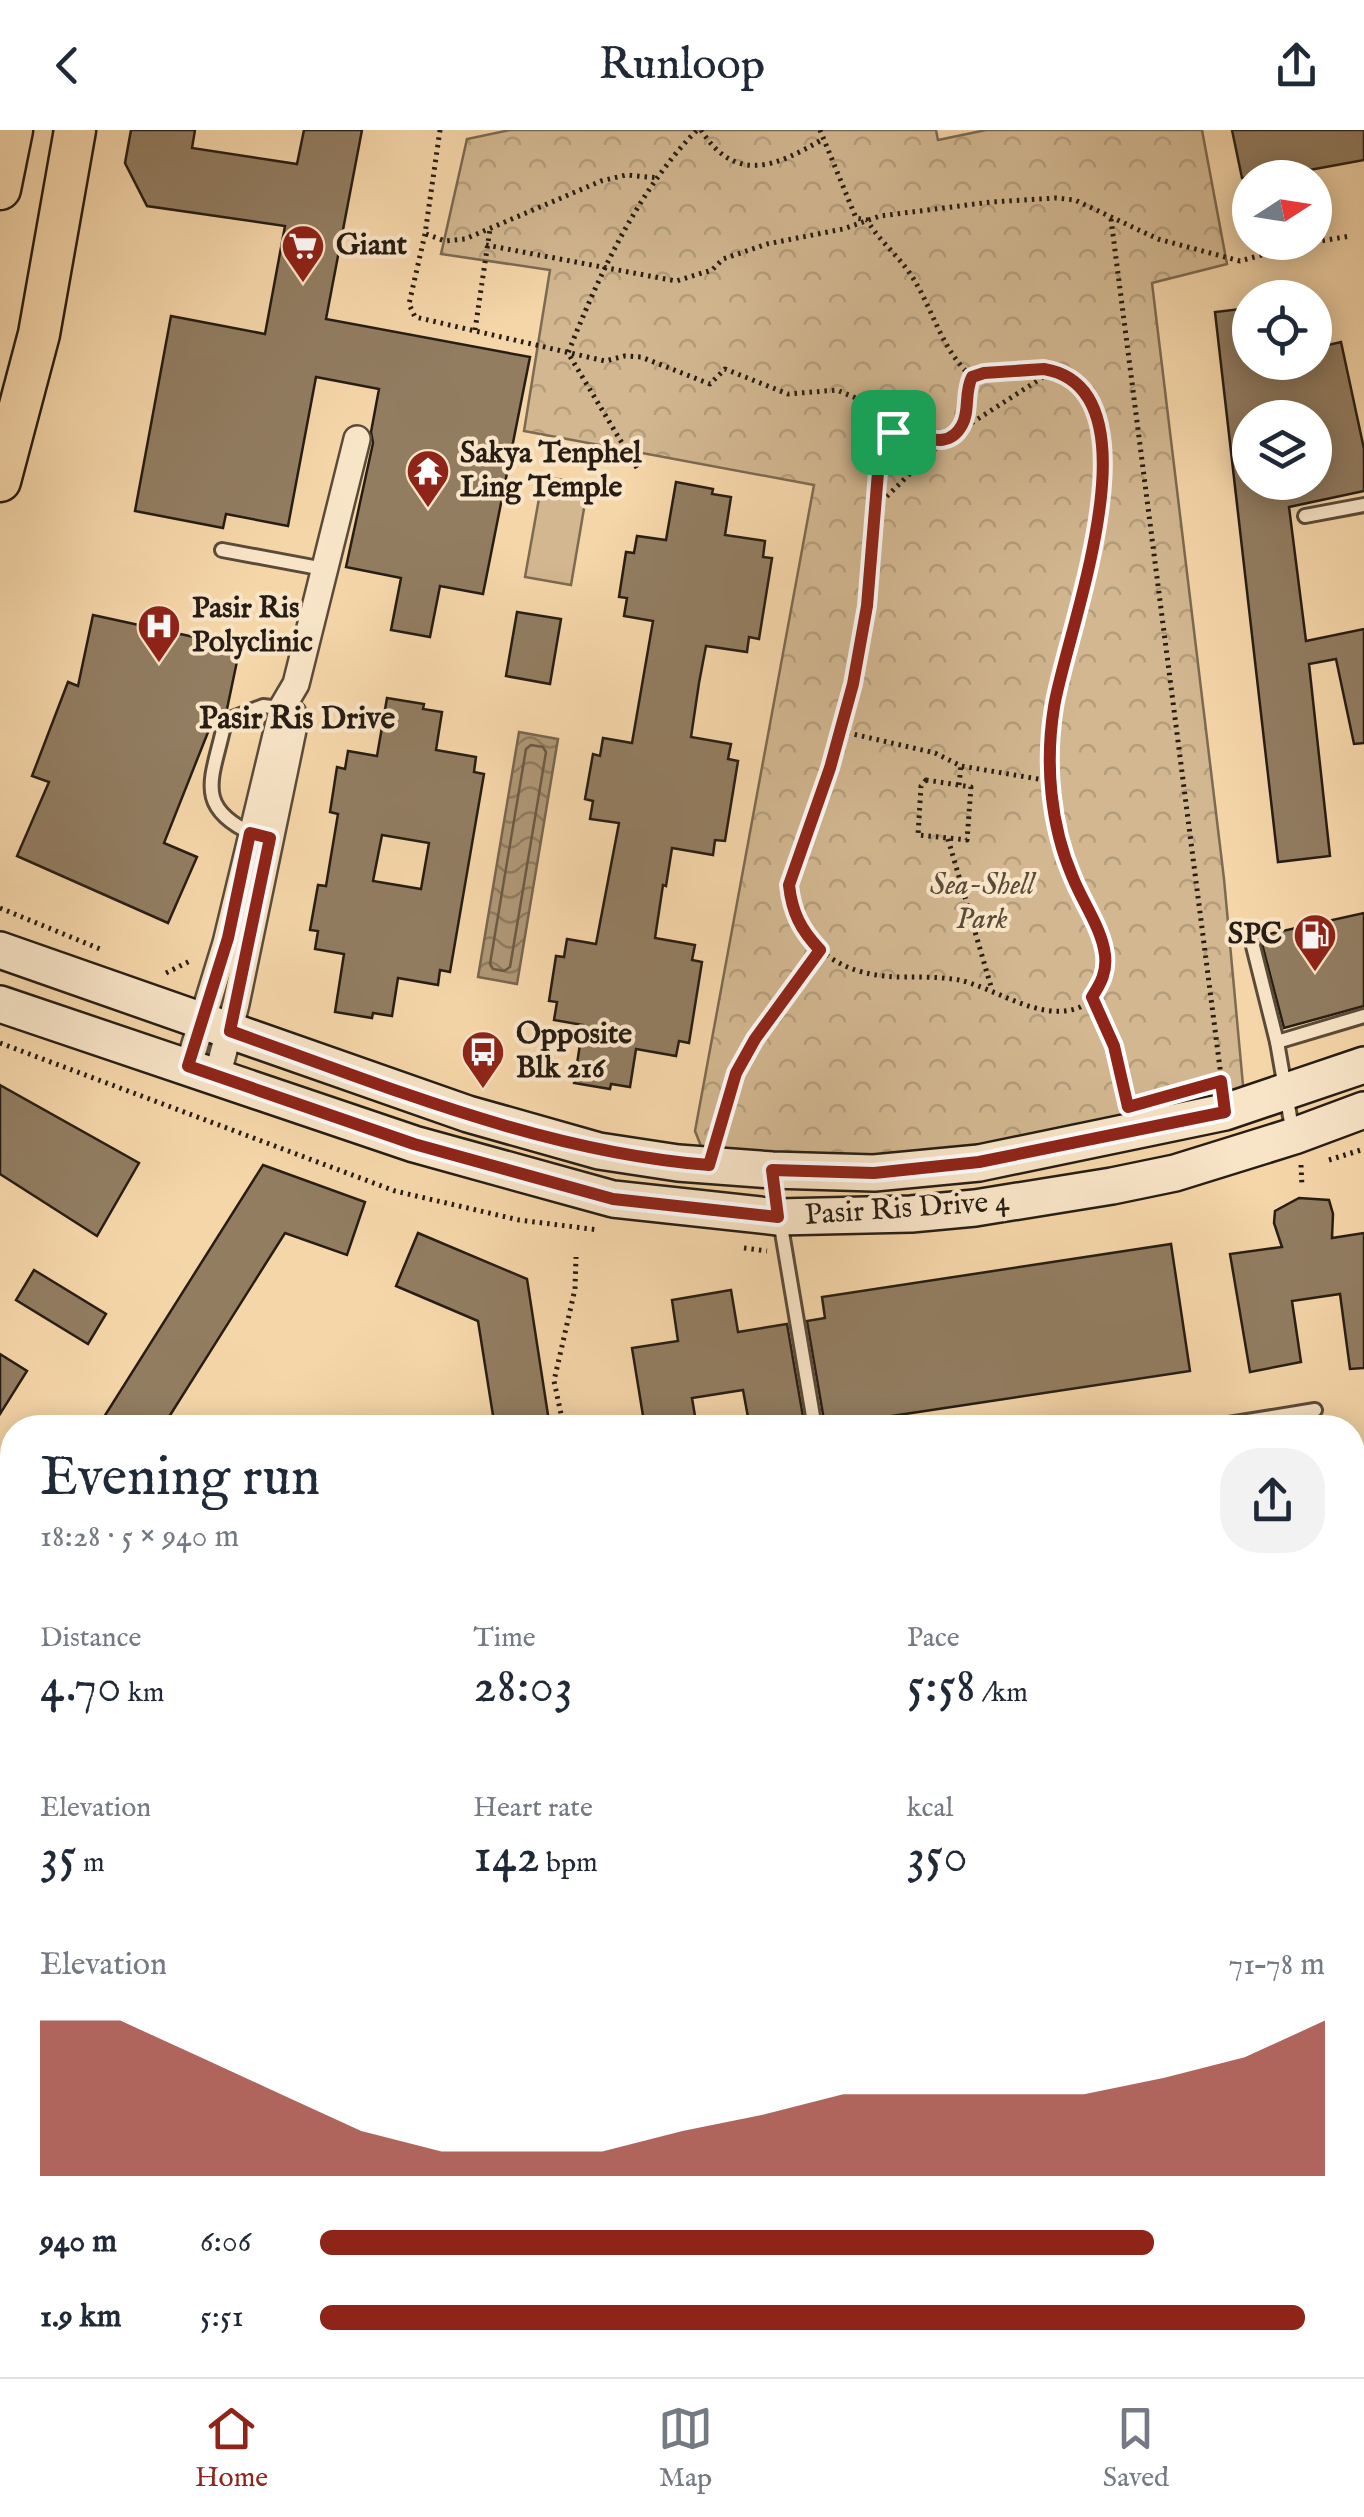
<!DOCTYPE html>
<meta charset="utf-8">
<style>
body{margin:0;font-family:"IM FELL English",serif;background:#f2f2f3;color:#1f2937;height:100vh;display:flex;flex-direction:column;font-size:38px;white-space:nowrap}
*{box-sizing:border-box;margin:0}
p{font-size:32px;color:#747a83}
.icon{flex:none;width:55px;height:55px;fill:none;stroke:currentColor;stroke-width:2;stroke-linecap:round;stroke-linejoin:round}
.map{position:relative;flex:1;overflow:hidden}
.side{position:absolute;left:0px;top:1285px;width:1365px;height:962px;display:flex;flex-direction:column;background:#fff;border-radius:40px 40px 0 0;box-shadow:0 5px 25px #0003}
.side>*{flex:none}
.needle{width:65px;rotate:78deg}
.controls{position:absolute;left:1232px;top:30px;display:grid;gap:20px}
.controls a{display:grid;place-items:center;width:100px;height:100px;border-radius:50%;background:#fff;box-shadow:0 5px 25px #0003;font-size:50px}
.pin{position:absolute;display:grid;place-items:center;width:85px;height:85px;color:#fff;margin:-42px;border-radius:20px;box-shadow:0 5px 15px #0006}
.round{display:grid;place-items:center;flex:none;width:105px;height:105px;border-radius:40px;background:#f2f2f3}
.headline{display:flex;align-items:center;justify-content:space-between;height:170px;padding:0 40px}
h1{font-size:55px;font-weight:600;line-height:75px}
.figures{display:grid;grid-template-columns:repeat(3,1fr);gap:15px;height:170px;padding:10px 40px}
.figures div{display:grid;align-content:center}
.figures b{font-size:50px;font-weight:600}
.figures small{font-size:28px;font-weight:400}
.figures p{font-size:28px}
.chart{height:280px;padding:20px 40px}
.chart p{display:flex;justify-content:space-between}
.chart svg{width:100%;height:180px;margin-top:10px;fill:#8f2418;opacity:.7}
ul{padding:0 40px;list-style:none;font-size:32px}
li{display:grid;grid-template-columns:160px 120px 1fr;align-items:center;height:75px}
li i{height:25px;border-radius:12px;background:#8f2418}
header{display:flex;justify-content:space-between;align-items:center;height:130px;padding:0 40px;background:#fff;font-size:45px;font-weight:600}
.tabs{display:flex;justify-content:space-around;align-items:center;height:140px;border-top:2px solid #e0e1e3;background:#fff;font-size:28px;color:#747a83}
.tabs a{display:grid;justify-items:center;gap:5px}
.tabs .current{color:#8f2418}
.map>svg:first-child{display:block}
.green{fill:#d2b790;stroke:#7c6a52;stroke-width:2.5}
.forest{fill:url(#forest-crowns);stroke:#7c6a52;stroke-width:2.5}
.water{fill:url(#water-waves);stroke:#79664f;stroke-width:2.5}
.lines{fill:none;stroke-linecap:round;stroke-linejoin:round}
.shore{stroke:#6b5a45;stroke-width:2.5}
.building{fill:#927d61;stroke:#271d14;stroke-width:2.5;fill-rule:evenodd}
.lane-casing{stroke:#5a4b39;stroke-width:18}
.street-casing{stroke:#5a4b39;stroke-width:30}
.secondary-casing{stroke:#271d14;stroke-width:40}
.primary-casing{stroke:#271d14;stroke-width:45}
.path{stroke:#271d14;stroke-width:5;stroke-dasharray:2.5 5;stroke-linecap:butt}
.lane{stroke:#f8e4c7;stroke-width:12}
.street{stroke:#f8e4c7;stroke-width:25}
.secondary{stroke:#f8e4c7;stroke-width:35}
.primary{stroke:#f5d6a9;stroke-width:40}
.route-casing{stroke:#fff;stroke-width:20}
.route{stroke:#8f2418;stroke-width:12}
.labels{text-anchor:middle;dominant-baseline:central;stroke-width:8;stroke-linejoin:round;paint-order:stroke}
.poi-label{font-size:30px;font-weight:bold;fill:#271d14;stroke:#f8e4c7;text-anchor:start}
.park-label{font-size:30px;font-style:italic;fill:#5a4b39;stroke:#f8e4c7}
.street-label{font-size:30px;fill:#271d14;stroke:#f8e4c7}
.neighbourhood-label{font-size:32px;font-weight:bold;fill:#271d14;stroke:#f8e4c7}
</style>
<header><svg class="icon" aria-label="back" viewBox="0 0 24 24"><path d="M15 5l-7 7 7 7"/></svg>Runloop<svg class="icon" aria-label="share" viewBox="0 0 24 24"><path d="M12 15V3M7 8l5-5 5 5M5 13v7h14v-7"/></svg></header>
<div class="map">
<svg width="1364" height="2247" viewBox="0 0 1364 2247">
<defs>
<pattern id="forest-crowns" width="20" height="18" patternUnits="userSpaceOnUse" patternTransform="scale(2.5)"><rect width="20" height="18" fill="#d2b790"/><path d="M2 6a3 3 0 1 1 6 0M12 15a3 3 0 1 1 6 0" fill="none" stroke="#b49d7b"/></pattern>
<pattern id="water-waves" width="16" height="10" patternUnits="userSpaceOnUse" patternTransform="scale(2.5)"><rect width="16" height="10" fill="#af9776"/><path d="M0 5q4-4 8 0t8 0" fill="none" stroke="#8e7b60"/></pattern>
</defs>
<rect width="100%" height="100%" fill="#f5d6a9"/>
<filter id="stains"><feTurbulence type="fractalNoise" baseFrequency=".002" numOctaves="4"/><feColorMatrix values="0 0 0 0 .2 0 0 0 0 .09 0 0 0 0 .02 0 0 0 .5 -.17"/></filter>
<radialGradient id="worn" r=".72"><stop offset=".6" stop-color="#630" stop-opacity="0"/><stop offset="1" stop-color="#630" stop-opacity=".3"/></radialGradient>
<polygon class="green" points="543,346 588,355 571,455 525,447"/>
<g class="forest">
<polygon points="510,0 936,0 938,10 986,0 1202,0 1227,134 1152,153 1224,749 1244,966 1031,1011 905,1027 705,1026 695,1001 814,355 524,301 550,140 441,124 467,9"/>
<polygon points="12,1700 12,2085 0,2076 0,1718"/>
</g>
<polygon class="water" points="519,602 558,609 517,854 478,847"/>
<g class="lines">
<polygon class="shore" points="531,615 543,617 546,622 510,837 504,841 493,839 490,834 526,619"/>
</g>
<g class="building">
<polygon points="131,0 195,0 192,18 297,34 304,0 362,0 326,189 530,227 483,464 440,456 430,507 391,500 401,448 346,437 373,313 371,302 379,259 316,247 288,396 226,384 223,398 135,381 171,186 265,204 285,96 147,76 125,33"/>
<polygon points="1232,0 1364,0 1364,30 1293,43 1294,48 1242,48"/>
<path d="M1250,178V232H1315V218L1341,212L1364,319V361L1289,377L1306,511L1364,499V613L1354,614L1336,529L1309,534L1330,726L1278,732L1215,182ZM1250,288H1315V352H1250Z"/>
<polygon points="676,352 713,359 712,364 731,367 725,405 765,411 763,427 772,428 759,509 749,507 747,522 706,516 699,553 691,607 731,614 728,629 738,631 725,711 715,710 713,725 672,718 666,756 663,755 655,808 695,815 692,830 702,832 689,913 679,911 676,926 636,919 630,957 611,954 610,959 574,953 583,895 554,890 557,872 549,871 556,826 564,827 567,809 596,814 619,693 590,689 593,671 585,669 593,624 600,626 603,608 632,613 653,491 624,486 627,468 619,467 626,422 634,423 637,406 666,410"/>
<polygon points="517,482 561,489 550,554 506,546"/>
<polygon points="93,485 240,517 227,579 216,582 164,713 197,727 168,793 17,726 49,652 32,646 68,552 78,556"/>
<path d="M387,568L424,574L423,579L442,582L436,620L476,627L474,642L484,644L450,842L440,840L438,855L398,848L392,886L373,883L372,888L335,882L344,824L315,819L318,801L310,800L318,755L326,756L338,684L330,682L337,637L345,639L348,621L377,626ZM382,705L429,713L421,759L373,751Z"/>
<polygon points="1364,783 1364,876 1284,898 1260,806"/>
<polygon points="0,955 139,1033 97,1106 0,1044"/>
<polygon points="263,1035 365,1072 347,1125 285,1103 162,1298 97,1298"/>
<polygon points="1299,1068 1329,1070 1333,1084 1332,1108 1364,1103 1364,1238 1350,1239 1340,1164 1292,1171 1301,1232 1250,1242 1230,1124 1282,1117 1274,1093 1275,1081"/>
<polygon points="418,1103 527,1149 550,1298 495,1298 478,1191 396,1156"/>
<polygon points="1171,1114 1190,1241 825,1296 807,1191 825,1188 822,1167"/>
<polygon points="34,1140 106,1184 88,1214 16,1170"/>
<polygon points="731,1160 738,1202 787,1194 805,1298 750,1298 743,1260 692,1268 697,1298 645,1298 632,1218 678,1211 672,1170"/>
<polygon points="0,1224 27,1241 0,1284"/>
</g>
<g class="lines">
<g class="lane-casing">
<g id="lane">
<polyline points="1305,386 1364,375"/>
<polyline points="222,420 324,439"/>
<path d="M253,704C191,676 214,646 225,591L263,576L298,580"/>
<polyline points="1252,812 1277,912 1293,1004"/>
<polyline points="1277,912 1364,886"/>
<polyline points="772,1043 815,1298"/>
<polyline points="1204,1298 1315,1280"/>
<polyline points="1352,1835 1364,1831"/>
<polyline points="1352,1851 1364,1927"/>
<polyline points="1352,2077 1364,2075"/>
<polyline points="1352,2195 1364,2200"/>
<polyline points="1133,2235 1136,2247"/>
</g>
</g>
<g class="street-casing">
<g id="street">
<polyline points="188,937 226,813 283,576 296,554 357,309"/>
<polyline points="217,947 236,874 293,600"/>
<polyline points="1352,1666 1364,1665"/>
<polyline points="83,2247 92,2235"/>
</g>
</g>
<g class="secondary-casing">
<g id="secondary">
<polyline points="0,820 468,984 599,1021 678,1033 772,1040 874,1043 979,1033 1225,982 1364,935"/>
<polyline points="0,874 414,1014 613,1069 778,1087 911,1084 975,1078 1112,1056 1175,1043 1294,1006 1364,980"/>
</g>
</g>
<g class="primary-casing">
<g id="primary">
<polyline points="0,59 12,0"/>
<polyline points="0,351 39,204 75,0"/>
</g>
</g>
<g class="path">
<polyline points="440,0 425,104 409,174 415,187 605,231 625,226 641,227 710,254 725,239 788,264 837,260 870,274 885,286 893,302"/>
<path d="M701,0C736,55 777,36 823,9"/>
<path d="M820,0L856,88L867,90C880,112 897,124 911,145C933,178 941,220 972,247"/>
<polyline points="1111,89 1222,954"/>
<polyline points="426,104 445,111 465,109 601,51 626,45 659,48"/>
<polyline points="1315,112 1350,106"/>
<polyline points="486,115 676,151 712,140 723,129 767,114 843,99 880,86 991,72 1056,68 1075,70 1158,109 1240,131 1309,112"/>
<polyline points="475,200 490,99"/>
<path d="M1044,239C1153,257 1080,472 1062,539C1044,607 1045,681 1072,747C1082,773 1106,802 1106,831C1106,849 1094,874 1075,879C1037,890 995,858 959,850C942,847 923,847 906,847C844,848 798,820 789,755L830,638L853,554L867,476L877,331C890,267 926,337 962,295L967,256L972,247L983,243Z"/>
<polyline points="959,301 1051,242"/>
<path d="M637,338L568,223C599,145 638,60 697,0"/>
<polyline points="876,377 943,311"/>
<polyline points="840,601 935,623 961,636 1050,651"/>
<polygon points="926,650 971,657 967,710 918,705 921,656"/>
<polyline points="959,655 961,636"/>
<polyline points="948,709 992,860"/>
<polyline points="0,778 100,819"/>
<polyline points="166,843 192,830"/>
<polyline points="1092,867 1114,917 1127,973"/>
<polyline points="0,913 395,1061 519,1090 599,1100"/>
<path d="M718,1003C737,926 773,882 820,820"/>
<polyline points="1329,1030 1364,1019"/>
<polyline points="1301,1035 1302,1057"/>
<polyline points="744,1118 767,1121"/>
<polyline points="564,1298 554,1251 575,1159 576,1127"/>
<polyline points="1352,1609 1359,1641"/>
<polyline points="1352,1698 1364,1696"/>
<polyline points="0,1834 12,1843"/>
</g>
<use href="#lane" class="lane"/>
<use href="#street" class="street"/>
<use href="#secondary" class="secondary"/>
<use href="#primary" class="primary"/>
</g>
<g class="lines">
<g class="route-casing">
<path id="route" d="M1044,239C1164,259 1065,505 1054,577C1045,633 1050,695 1073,748C1083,773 1102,799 1105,825C1107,842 1101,853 1092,867L1114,916L1128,977L1221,951L1225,982L979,1032L874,1043L772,1040L778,1087L613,1069L414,1014L188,936L228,808L250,703L270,708L230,901C386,956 543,1022 709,1035L736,943L755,909L820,820C801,800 792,783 789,755L830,638L853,554L867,476L880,318C898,280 941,334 962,295C970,281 964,262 972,247L984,243Z"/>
</g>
<use href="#route" class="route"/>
</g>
<defs>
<g id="supermarket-pin" transform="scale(2.25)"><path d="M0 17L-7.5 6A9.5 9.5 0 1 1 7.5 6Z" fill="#8f2418" stroke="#f8e4c7"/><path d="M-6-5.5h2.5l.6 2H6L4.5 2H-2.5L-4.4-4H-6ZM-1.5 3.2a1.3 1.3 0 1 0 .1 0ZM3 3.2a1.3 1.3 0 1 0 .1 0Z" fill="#fff"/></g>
<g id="temple-pin" transform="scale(2.25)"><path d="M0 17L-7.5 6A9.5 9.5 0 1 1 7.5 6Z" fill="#8f2418" stroke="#f8e4c7"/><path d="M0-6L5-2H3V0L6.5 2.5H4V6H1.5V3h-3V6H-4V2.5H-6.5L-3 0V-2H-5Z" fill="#fff"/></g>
<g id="hospital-pin" transform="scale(2.25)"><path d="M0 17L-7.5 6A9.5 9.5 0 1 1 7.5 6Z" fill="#8f2418" stroke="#f8e4c7"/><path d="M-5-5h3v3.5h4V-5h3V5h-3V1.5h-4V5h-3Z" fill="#fff"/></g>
<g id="fuel-pin" transform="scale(2.25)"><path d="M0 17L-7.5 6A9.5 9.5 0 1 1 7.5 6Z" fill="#8f2418" stroke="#f8e4c7"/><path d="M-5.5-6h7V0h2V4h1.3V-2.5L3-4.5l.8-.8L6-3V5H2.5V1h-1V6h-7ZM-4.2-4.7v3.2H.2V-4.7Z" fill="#fff"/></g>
<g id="bus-pin" transform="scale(2.25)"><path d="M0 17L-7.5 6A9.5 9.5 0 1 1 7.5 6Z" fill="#8f2418" stroke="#f8e4c7"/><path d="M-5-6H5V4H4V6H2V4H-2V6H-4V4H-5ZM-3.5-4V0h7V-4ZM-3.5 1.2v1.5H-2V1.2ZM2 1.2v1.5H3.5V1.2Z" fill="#fff"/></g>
</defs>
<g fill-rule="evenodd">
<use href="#supermarket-pin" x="303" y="116"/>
<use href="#temple-pin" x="428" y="341"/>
<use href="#hospital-pin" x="159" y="496"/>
<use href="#fuel-pin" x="1315" y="805"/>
<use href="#bus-pin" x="483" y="922"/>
</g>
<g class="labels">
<g class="poi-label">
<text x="336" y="116">Giant</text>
<text x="460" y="324">Sakya Tenphel<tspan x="460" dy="34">Ling Temple</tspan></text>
<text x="192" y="479">Pasir Ris<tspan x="192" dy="34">Polyclinic</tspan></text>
<text x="1282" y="805" text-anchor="end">SPC</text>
<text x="516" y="905">Opposite<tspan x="516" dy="34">Blk 216</tspan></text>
</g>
<g class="park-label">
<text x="982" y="756">Sea-Shell<tspan x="982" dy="34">Park</tspan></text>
</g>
<g class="street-label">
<text transform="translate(907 1079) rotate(-4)">Pasir Ris Drive 4</text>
</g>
<g class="neighbourhood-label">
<text x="297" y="589">Pasir Ris Drive</text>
</g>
</g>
<rect width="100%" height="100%" filter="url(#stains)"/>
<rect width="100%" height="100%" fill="url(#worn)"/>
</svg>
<div class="controls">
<a><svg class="needle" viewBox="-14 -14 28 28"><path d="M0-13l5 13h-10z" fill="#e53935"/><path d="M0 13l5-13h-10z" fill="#747a83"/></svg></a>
<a><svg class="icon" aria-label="locate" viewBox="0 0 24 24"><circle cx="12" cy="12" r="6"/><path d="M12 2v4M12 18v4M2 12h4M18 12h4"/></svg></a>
<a><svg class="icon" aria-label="layers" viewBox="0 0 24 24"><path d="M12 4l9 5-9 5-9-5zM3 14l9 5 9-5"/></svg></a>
</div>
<div class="pin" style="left:893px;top:302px;background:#1e9e55"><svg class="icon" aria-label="arrive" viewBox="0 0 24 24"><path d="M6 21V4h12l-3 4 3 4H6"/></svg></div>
<section class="side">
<div class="headline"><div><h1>Evening run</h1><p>18:28 · 5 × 940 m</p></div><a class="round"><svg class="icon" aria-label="share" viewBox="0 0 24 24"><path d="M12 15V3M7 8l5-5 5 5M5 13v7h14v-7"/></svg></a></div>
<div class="figures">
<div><p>Distance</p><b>4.70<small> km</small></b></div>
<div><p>Time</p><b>28:03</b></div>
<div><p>Pace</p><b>5:58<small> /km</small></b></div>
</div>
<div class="figures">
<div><p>Elevation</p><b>35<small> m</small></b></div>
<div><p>Heart rate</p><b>142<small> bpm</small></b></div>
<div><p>kcal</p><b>350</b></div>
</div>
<div class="chart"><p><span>Elevation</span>71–78 m</p>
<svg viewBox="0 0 160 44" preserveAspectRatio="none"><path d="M0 44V6L10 6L20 15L30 24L40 33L50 38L60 38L70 38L80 33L90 29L100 24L110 24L120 24L130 24L140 20L150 15L160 6V44z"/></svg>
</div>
<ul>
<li><b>940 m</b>6:06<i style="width:83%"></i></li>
<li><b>1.9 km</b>5:51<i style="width:98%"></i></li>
</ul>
</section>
</div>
<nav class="tabs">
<a class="current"><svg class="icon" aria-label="home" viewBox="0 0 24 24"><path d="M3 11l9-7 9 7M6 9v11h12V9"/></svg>Home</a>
<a><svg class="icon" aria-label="map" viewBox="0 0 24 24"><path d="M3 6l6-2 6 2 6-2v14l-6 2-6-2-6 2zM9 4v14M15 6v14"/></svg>Map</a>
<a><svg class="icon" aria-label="saved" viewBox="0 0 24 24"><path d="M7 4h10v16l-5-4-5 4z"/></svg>Saved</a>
</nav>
